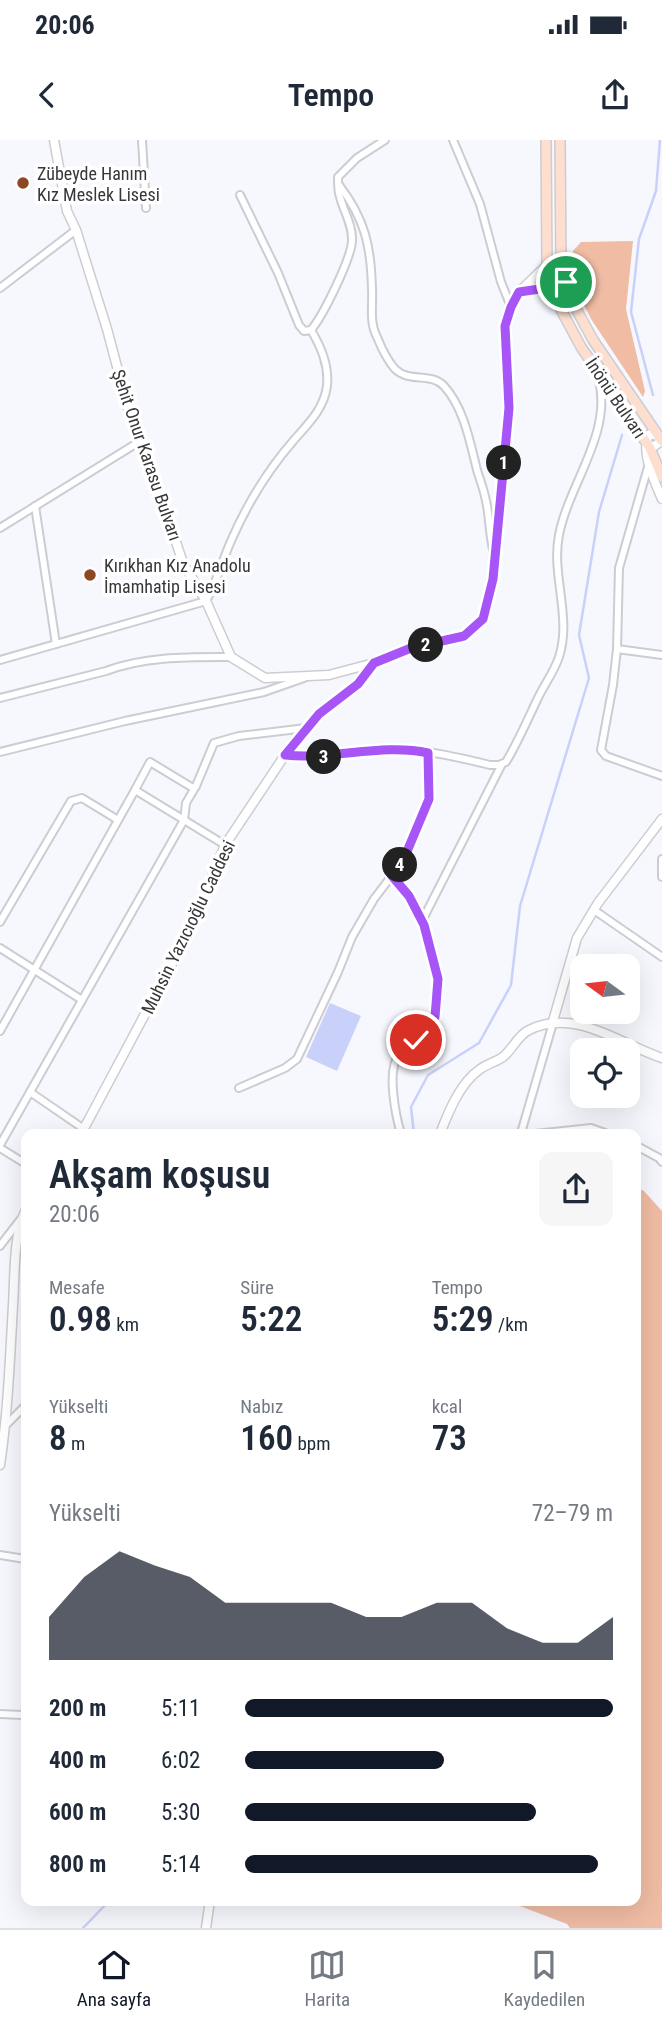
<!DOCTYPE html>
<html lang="tr">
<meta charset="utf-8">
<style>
body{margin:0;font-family:"Roboto Condensed",sans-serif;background:#f6f6f7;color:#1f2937;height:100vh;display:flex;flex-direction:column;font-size:26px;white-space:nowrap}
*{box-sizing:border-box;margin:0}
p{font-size:23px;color:#747a83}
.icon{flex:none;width:38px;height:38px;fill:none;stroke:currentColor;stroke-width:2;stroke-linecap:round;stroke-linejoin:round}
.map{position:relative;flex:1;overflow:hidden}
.side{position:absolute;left:21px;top:989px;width:620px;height:777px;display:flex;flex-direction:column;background:#fff;border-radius:14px;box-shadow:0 7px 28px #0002}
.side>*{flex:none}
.needle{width:46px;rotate:285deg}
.fabs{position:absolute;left:570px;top:814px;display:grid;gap:14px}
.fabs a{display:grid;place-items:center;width:70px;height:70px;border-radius:14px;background:#fff;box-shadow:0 7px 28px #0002;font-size:35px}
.pin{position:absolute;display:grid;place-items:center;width:60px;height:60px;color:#fff;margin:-30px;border:4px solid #fff;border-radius:50%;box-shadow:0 2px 7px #0007}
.km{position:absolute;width:35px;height:35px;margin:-18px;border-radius:50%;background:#222;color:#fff;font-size:19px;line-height:35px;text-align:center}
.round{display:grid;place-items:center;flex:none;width:74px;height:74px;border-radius:14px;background:#f6f6f7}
.overview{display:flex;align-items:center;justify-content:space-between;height:119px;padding:0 28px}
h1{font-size:38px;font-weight:600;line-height:52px}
.metrics{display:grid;grid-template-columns:repeat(3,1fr);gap:10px;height:119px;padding:7px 28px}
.metrics div{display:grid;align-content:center}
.metrics b{font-size:35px;font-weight:600}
.metrics small{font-size:19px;font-weight:400}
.metrics p{font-size:19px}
.chart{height:196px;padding:14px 28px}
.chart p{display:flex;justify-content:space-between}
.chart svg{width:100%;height:126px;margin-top:7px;fill:#111827;opacity:.7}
ul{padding:0 28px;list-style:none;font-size:23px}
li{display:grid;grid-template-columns:112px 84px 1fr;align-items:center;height:52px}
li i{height:18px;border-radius:9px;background:#111827}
.status{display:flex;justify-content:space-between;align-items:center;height:49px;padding:0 35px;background:#fff;direction:ltr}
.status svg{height:19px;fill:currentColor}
header{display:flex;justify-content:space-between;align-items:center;height:91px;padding:0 28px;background:#fff;font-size:32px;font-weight:600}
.menu{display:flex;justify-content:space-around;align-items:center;height:98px;border-top:2px solid #e0e1e3;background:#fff;font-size:19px;color:#747a83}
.menu a{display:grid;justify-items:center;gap:4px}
.menu .selected{color:#111827}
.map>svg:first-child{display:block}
.green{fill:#f0bca4}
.water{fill:#c9d1fa}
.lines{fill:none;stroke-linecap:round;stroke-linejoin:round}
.stream{stroke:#c9d1fa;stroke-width:2.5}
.minor-casing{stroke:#cbcdd3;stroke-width:10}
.tertiary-casing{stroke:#cbcdd3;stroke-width:11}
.secondary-casing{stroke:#cbcdd3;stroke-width:12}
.minor{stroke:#fff;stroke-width:6}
.tertiary{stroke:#fff;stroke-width:8}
.secondary{stroke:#fedfcf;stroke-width:9}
.route-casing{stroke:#fff;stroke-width:14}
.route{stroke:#a855f7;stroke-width:9}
.poi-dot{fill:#8d4721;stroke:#fff;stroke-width:2.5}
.labels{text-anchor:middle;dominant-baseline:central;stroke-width:7;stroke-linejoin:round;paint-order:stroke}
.poi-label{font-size:18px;fill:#37373a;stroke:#fff;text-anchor:start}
.street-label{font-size:18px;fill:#37373a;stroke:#fff}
</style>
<div class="status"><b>20:06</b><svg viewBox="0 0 49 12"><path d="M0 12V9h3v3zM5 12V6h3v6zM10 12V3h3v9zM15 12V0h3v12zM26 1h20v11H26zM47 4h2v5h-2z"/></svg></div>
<header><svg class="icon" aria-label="back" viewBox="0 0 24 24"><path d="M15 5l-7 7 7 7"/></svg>Tempo<svg class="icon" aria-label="share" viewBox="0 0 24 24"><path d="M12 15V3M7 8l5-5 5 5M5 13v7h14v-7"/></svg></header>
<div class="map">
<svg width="662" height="1788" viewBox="0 0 662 1788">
<rect width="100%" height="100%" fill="#f7f8fe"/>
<g class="green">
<polygon points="633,101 626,169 645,251 643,257 591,179 577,151 573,111 581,102"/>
<polygon points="635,1047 644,1051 662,1071 662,1788 570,1788 567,1784 507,1761 635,1760"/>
</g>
<polygon class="water" points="330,863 361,876 337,931 306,917"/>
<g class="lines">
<g class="stream">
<polyline points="653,255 631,172 639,99 656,51 660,0"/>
<polyline points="414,994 411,967 428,935 479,903 511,845 520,766 589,538 579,495 599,372 622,295"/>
<polyline points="83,1788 110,1760"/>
</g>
<g class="minor-casing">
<g id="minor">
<polyline points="142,0 146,68"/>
<polyline points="453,0 480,64 501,142 511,167"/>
<path d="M339,45C365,79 371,106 372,149C373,165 369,182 377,197C381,207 388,221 395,229C409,243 431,232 444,246C464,268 470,302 477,330C480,340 484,350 486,361C490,378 489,396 494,413"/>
<path d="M240,55L278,133L299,185L304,191L311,190C323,176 351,119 352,101C353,84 342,69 339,53C338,48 338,42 338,37L357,18L385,0"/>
<polyline points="0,148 76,90"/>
<polyline points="648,327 619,428 617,509 613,545 601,610 606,616 662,636"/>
<polyline points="35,366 56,504"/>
<polyline points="0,388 142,300"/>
<polyline points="617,509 662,515"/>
<path d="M0,520L206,461C217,442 222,421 231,401C247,364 267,331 294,300C308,284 324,269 327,246C329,225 321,207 311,190"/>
<path d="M0,558L106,531C145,516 190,517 231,517"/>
<polyline points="0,612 125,581 264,552 304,538"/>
<path d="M285,615C324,619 360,610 399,610C429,610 461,618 490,625H499L506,622C518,602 527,581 537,560C544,545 554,532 559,517C572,477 551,435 559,395C569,343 614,292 598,237"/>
<polyline points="135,650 150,622 193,648 196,646 214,603 239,596 306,588"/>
<polyline points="662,719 662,737"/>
<path d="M392,736C398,742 405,749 409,757C426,783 445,845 435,876C429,893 409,902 399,915C386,930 396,977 401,994"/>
<polyline points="594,770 662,817"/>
<polyline points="422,781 502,624"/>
<polyline points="0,782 71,661 82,658 118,680"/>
<polyline points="0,808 82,860"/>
<polyline points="0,891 135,650 225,705"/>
<polyline points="239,948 285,928 297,919 338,832 352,797 374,759 403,721 429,659 428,613"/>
<polyline points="30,952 84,989"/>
<polyline points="526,994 521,993 553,883"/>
<polyline points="535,994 591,988 608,994"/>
<polyline points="0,1005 184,680 186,663 196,646"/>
<polyline points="635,1005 659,1018 662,1022"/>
<polyline points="0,1008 26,1024"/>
<polyline points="0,1106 20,1080"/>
<polyline points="6,1285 26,1265"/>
<polyline points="0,1415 25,1419 26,1421"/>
<polyline points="0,1574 22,1575"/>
</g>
</g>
<g class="tertiary-casing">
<g id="tertiary">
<polyline points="54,0 67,71 76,90 107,189 129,272 142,300 183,423 206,461 231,517 265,538 329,535 374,523 411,508 464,496 483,479 493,439 509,268 505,186 511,167 519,152 547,125 561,123"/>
<polyline points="519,152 554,147 567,142"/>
<path d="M648,304L653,307L660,302L659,296L650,294C639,308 655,343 662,359"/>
<polyline points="553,881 577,798 598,763 662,679"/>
<polyline points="81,994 192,786 225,705 295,600 319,574 358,544 374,523"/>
<path d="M440,994C448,973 460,943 479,930C486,924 496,922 503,917C513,909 517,896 529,890C574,867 620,904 662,918"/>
<path d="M0,1325C8,1272 10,1218 13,1165C15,1137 13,1093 26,1070"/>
<polyline points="206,1788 210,1760"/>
</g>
</g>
<g class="secondary-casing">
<g id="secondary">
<polyline points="546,0 547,125 560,168 581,207 650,308 662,337"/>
<polyline points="560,0 561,123 573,163 593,200 662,301"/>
</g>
</g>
<use href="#minor" class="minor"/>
<use href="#tertiary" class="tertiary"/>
<use href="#secondary" class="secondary"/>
</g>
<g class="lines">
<g class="route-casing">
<path id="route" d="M416,900L435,877L438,839L424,785L409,756L392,736L403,721L429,659L428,613C382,603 333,620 285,615L319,574L358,544L374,523L411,508L464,496L483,479L493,439L509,268L505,186L511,167L519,152L554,147L566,142"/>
</g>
<use href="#route" class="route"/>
</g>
<g class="poi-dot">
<circle cx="23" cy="43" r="7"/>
<circle cx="90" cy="435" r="7"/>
</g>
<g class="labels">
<g class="poi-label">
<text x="37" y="33">Zübeyde Hanım<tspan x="37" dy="21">Kız Meslek Lisesi</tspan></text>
<text x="104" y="425">Kırıkhan Kız Anadolu<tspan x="104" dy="21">İmamhatip Lisesi</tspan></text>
</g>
<g class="street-label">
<text transform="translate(616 258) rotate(56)">İnönü Bulvarı</text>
<text transform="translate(147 315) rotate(71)">Şehit Onur Karasu Bulvarı</text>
<text transform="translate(188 787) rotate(-64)">Muhsin Yazıcıoğlu Caddesi</text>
</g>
</g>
</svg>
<div class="fabs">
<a><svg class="needle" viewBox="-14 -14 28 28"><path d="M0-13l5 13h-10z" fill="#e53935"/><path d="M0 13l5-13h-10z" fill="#747a83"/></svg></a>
<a><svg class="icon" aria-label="locate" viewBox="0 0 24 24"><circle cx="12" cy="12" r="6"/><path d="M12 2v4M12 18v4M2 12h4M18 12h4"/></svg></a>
</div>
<div class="pin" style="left:566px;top:142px;background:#1e9e55"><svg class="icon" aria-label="arrive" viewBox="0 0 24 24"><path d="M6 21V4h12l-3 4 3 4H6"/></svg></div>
<div class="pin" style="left:416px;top:900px;background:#d93025"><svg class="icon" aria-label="check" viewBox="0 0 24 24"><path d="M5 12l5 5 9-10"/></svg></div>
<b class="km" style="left:504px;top:323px">1</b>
<b class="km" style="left:426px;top:505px">2</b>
<b class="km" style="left:324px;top:617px">3</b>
<b class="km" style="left:400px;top:725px">4</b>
<section class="side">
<div class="overview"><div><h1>Akşam koşusu</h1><p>20:06</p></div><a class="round"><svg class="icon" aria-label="share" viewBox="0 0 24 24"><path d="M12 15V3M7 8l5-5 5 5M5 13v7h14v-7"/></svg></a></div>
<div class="metrics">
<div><p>Mesafe</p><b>0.98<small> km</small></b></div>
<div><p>Süre</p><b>5:22</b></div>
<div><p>Tempo</p><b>5:29<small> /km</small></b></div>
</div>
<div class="metrics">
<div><p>Yükselti</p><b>8<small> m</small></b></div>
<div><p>Nabız</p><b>160<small> bpm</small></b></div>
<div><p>kcal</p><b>73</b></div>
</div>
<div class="chart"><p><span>Yükselti</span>72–79 m</p>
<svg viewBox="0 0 160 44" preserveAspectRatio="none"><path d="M0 44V29L10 15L20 6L30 11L40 15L50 24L60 24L70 24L80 24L90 29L100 29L110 24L120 24L130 33L140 38L150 38L160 29V44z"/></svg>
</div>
<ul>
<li><b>200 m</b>5:11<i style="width:100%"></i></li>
<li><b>400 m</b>6:02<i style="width:54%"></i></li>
<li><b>600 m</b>5:30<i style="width:79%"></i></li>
<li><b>800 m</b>5:14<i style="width:96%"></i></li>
</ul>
</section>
</div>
<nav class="menu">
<a class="selected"><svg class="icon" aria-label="home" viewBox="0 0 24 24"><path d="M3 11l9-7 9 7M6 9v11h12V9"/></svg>Ana sayfa</a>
<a><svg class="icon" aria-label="map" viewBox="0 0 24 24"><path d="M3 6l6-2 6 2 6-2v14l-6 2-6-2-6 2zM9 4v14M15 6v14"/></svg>Harita</a>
<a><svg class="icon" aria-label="saved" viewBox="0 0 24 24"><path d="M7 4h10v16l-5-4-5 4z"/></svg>Kaydedilen</a>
</nav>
